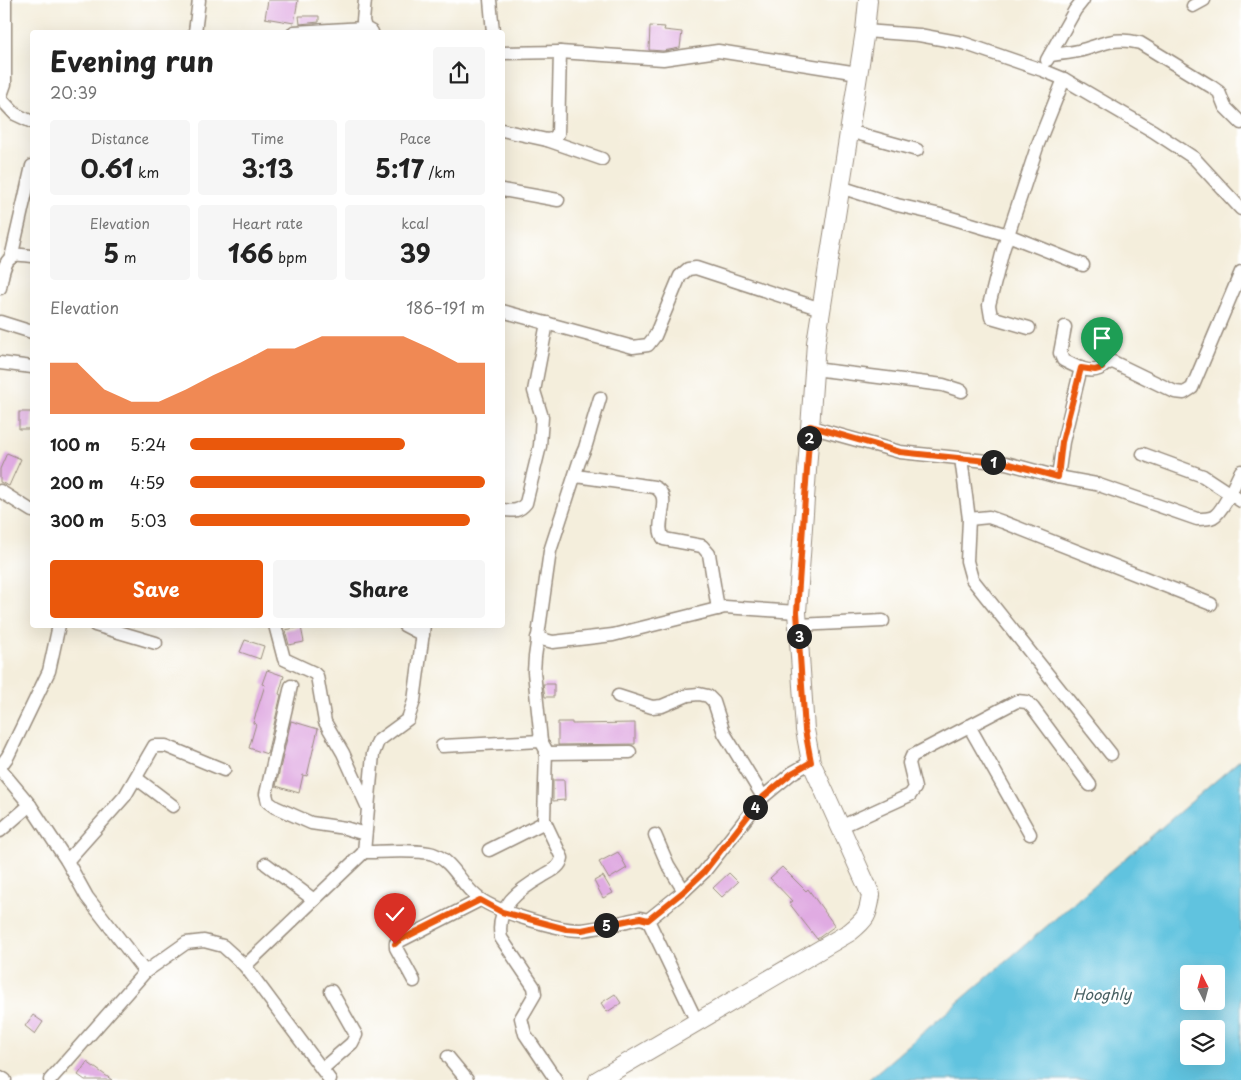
<!DOCTYPE html>
<meta charset="utf-8">
<style>
body{margin:0;font-family:"Playpen Sans",sans-serif;background:#f6f6f6;color:#222;height:100vh;display:flex;flex-direction:column;font-size:19px;white-space:nowrap}
*{box-sizing:border-box;margin:0}
p{font-size:16px;color:#767676}
.icon{flex:none;width:28px;height:28px;fill:none;stroke:currentColor;stroke-width:2;stroke-linecap:round;stroke-linejoin:round}
.map{position:relative;flex:1;overflow:hidden}
.drawer{position:absolute;left:30px;top:30px;width:475px;height:598px;display:flex;flex-direction:column;background:#fff;border-radius:5px;box-shadow:0 5px 20px #0002}
.drawer>*{flex:none}
.needle{width:32px;rotate:354deg}
.controls{position:absolute;left:1180px;top:965px;display:grid;gap:10px}
.controls a{display:grid;place-items:center;width:45px;height:45px;border-radius:5px;background:#fff;box-shadow:0 5px 20px #0002;font-size:25px}
.pin{position:absolute;display:grid;place-items:center;width:42px;height:42px;color:#fff;margin:-51px -21px;border-radius:50% 50% 50% 0;rotate:-45deg;box-shadow:0 0 5px #0007}
.pin .icon{rotate:45deg}
.km{position:absolute;width:25px;height:25px;margin:-12px;border-radius:50%;background:#222;color:#fff;font-size:14px;line-height:25px;text-align:center}
.round{display:grid;place-items:center;flex:none;width:52px;height:52px;border-radius:5px;background:#f6f6f6}
.headline{display:flex;align-items:center;justify-content:space-between;height:85px;padding:0 20px}
h1{font-size:28px;font-weight:700;line-height:38px}
.figures{display:grid;grid-template-columns:repeat(3,1fr);gap:8px;height:85px;padding:5px 20px}
.figures div{display:grid;align-content:center;border-radius:5px;background:#f6f6f6;text-align:center}
.figures b{font-size:25px;font-weight:700}
.figures small{font-size:14px;font-weight:400}
.figures p{font-size:14px}
.chart{height:140px;padding:10px 20px}
.chart p{display:flex;justify-content:space-between}
.chart svg{width:100%;height:90px;margin-top:5px;fill:#ea580c;opacity:.7}
.action{display:flex;gap:10px;margin-top:auto;padding:10px 20px}
.action a{flex:1;height:58px;border-radius:5px;background:#ea580c;color:#fff;font-size:20px;font-weight:700;line-height:58px;text-align:center}
.action a+a{background:#f6f6f6;color:#222}
ul{padding:0 20px;list-style:none;font-size:16px}
li{display:grid;grid-template-columns:80px 60px 1fr;align-items:center;height:38px}
li i{height:12px;border-radius:6px;background:#ea580c}
.map>svg:first-child{display:block}
.water{fill:#61c3df;stroke:#4e767e;fill-rule:evenodd}
.building{fill:#e0abe2}
.lines{fill:none;stroke-linecap:round;stroke-linejoin:round}
.street-casing{stroke:#988c7d;stroke-width:15}
.secondary-casing{stroke:#988c7d;stroke-width:20}
.street{stroke:#fff;stroke-width:12}
.secondary{stroke:#fff;stroke-width:18}
.route-casing{stroke:#fff;stroke-width:10}
.route{stroke:#ea580c;stroke-width:6}
.labels{text-anchor:middle;dominant-baseline:central;stroke-width:5;stroke-linejoin:round;paint-order:stroke}
.water-label{font-size:15px;font-style:italic;fill:#486062;stroke:#fff}
</style>
<div class="map">
<svg width="1241" height="1080" viewBox="0 0 1241 1080">
<rect width="100%" height="100%" fill="#fff"/>
<filter id="ink" filterUnits="userSpaceOnUse"><feTurbulence type="fractalNoise" baseFrequency=".02" numOctaves="2"/><feDisplacementMap in="SourceGraphic" scale="10" xChannelSelector="R" yChannelSelector="G"/><feConvolveMatrix kernelMatrix="1 2 1 2 8 2 1 2 1" color-interpolation-filters="sRGB"/></filter>
<filter id="wash" filterUnits="userSpaceOnUse"><feTurbulence type="fractalNoise" baseFrequency=".0096" numOctaves="4" result="noise"/><feDisplacementMap in="SourceGraphic" scale="20" xChannelSelector="R" yChannelSelector="G"/><feGaussianBlur stdDeviation="1.12" result="paint"/><feColorMatrix in="noise" values="0 0 0 0 0 0 0 0 0 0 0 0 0 0 0 0 0 1.4 0 .05"/><feComposite in="paint" operator="in"/></filter>
<g filter="url(#wash)">
<rect width="100%" height="100%" fill="#f4eedc"/>
<path class="water" d="M1241,759V1080H868ZM1189,974H1216V1001H1189ZM1189,1029H1216V1056H1189Z"/>
<g id="blocks">
<g class="building">
<polygon points="268,0 298,0 294,23 265,18"/>
<polygon points="299,16 319,16 319,22 300,24"/>
<polygon points="650,26 665,27 664,30 682,32 680,48 663,51 649,50"/>
<rect x="19" y="412" width="13" height="17"/>
<polygon points="7,453 21,459 9,486 0,482 0,469"/>
<polygon points="301,627 304,642 289,645 285,630"/>
<polygon points="245,640 264,646 260,659 240,652"/>
<polygon points="267,670 284,676 279,694 281,695 267,754 249,748 256,724 253,723 265,685 262,684"/>
<polygon points="543,684 554,684 554,697 545,697"/>
<polygon points="291,721 318,729 307,776 303,775 299,793 276,786"/>
<polygon points="558,722 572,722 572,724 635,723 635,744 558,745"/>
<polygon points="553,780 564,780 565,800 553,801"/>
<polygon points="618,852 627,868 609,879 599,862"/>
<polygon points="782,867 806,891 808,889 835,926 817,939 789,903 792,901 770,878"/>
<polygon points="729,873 738,882 722,897 713,888"/>
<polygon points="603,876 613,893 603,898 594,881"/>
<polygon points="615,994 621,1003 607,1012 601,1003"/>
<polygon points="33,1015 43,1022 35,1034 25,1026"/>
<polygon points="87,1062 112,1080 85,1080 78,1075"/>
</g>
</g>
</g>
<g filter="url(#ink)">
<use href="#blocks" fill-opacity="0" stroke="#988c7d" stroke-width="1"/>
<g class="lines">
<g class="street-casing">
<g id="street">
<polyline points="365,0 363,21 365,28 372,32"/>
<polyline points="490,0 493,32"/>
<polyline points="1193,6 1204,0"/>
<polyline points="865,31 919,35 963,43 1042,70 1064,79 1153,131 1194,158 1241,209"/>
<polyline points="195,32 199,0"/>
<polyline points="294,32 365,28"/>
<polyline points="502,53 560,52 663,59 718,51 858,73"/>
<path d="M1050,55C1059,54 1069,53 1078,51C1103,45 1112,36 1140,43L1212,87L1219,92L1225,107L1241,123"/>
<polyline points="1047,60 1075,10 1083,0"/>
<polyline points="0,98 5,84 5,0"/>
<polyline points="0,98 15,114 32,122"/>
<polyline points="502,130 547,140 552,139 558,134 560,52"/>
<polyline points="849,131 917,150"/>
<polyline points="547,140 602,159"/>
<polyline points="840,187 897,205 941,215 1008,235 1083,265"/>
<polyline points="502,190 558,200"/>
<polyline points="11,258 32,166"/>
<path d="M0,288C2,278 3,258 16,255C20,254 28,256 32,256"/>
<polyline points="502,311 633,347 648,345 655,336 680,276 688,269 696,268 821,309"/>
<polyline points="0,322 32,332"/>
<path d="M1065,327L1060,353L1063,360C1073,365 1088,374 1099,369C1105,367 1106,362 1113,362L1175,392L1184,393L1192,388L1241,272"/>
<polyline points="1029,328 991,317 989,305 1003,250 1038,144 1064,79"/>
<polyline points="0,363 32,367"/>
<polyline points="814,369 943,385 962,391"/>
<path d="M810,427L900,452L1006,463L1058,477L1096,484L1197,519C1202,519 1209,519 1213,517C1223,512 1236,481 1241,471"/>
<polyline points="1143,454 1203,476 1241,501"/>
<polyline points="961,458 969,519 967,561 972,579 1111,754"/>
<path d="M576,476L654,487C675,496 652,525 664,539L702,546L709,554L718,609"/>
<polyline points="1058,477 1063,442 1081,368"/>
<polyline points="0,491 32,511"/>
<path d="M502,510C513,511 519,512 526,503L540,446L542,417L534,391L547,323"/>
<polyline points="969,519 989,517 1003,522 1211,604"/>
<polyline points="95,625 156,643"/>
<polyline points="275,625 284,659 314,673 317,676 325,722 343,753 368,808"/>
<polyline points="404,625 423,635"/>
<polyline points="798,625 883,621"/>
<polyline points="537,638 553,642 613,635 725,607 797,612"/>
<polyline points="291,686 266,794 268,802 275,807 311,823 345,828 365,834"/>
<polyline points="618,696 652,707 662,706 688,695 699,694 708,696 714,702 724,733 763,797"/>
<polyline points="969,726 1030,834"/>
<polyline points="442,746 541,741"/>
<polyline points="546,753 630,752"/>
<polyline points="0,767 8,756 49,671 59,625"/>
<polyline points="0,769 30,805 67,861 87,897 145,972"/>
<polyline points="136,778 173,806"/>
<polyline points="840,827 910,795 915,788 909,763 912,756 1017,701 1027,702 1033,708 1090,785"/>
<polyline points="0,831 30,805"/>
<polyline points="655,835 668,865 684,891"/>
<polyline points="489,850 545,822"/>
<path d="M364,852C380,852 419,849 433,854C453,861 460,883 476,896C493,911 557,930 580,930C598,929 622,922 640,918L648,920L684,891L704,872L763,797L792,773L811,762"/>
<polyline points="67,861 125,796 154,746 166,746 224,770"/>
<polyline points="266,864 314,900"/>
<polyline points="648,920 697,1022"/>
<polyline points="245,966 364,852 373,754 378,741 408,719 414,701 424,625"/>
<polyline points="414,981 396,948 396,943 480,900"/>
<polyline points="448,1057 467,1080"/>
<polyline points="322,1069 352,1043 356,1035 331,991"/>
<polyline points="0,1077 5,1080"/>
<polyline points="50,1080 145,972 186,943 204,941 223,946 245,966 330,1080"/>
<path d="M556,1080L525,1034L521,1018L535,994L534,987L501,938C495,906 519,890 543,876C551,871 560,868 562,858L544,820L546,750L541,741L534,672L535,657L550,551L579,462L585,448L600,398"/>
</g>
</g>
<g class="secondary-casing">
<path id="secondary" d="M598,1080L850,932C866,919 868,916 871,895L811,762L805,730L797,612L816,343L865,31L868,0"/>
</g>
<use href="#street" class="street"/>
<use href="#secondary" class="secondary"/>
</g>
</g>
<g class="lines" filter="url(#ink)">
<g class="route-casing">
<polyline id="route" points="395,944 398,941 480,900 502,912 566,929 582,930 640,918 648,920 684,891 704,872 763,797 792,773 811,762 805,730 797,612 810,426 900,452 1006,463 1058,477 1062,442 1081,368 1095,370 1102,368"/>
</g>
<use href="#route" class="route"/>
</g>
<g class="labels">
<g class="water-label">
<text x="1102" y="993">Hooghly</text>
</g>
</g>
</svg>
<div class="controls">
<a><svg class="needle" viewBox="-14 -14 28 28"><path d="M0-13l5 13h-10z" fill="#e53935"/><path d="M0 13l5-13h-10z" fill="#767676"/></svg></a>
<a><svg class="icon" aria-label="layers" viewBox="0 0 24 24"><path d="M12 4l9 5-9 5-9-5zM3 14l9 5 9-5"/></svg></a>
</div>
<div class="pin" style="left:1102px;top:368px;background:#1e9e55"><svg class="icon" aria-label="arrive" viewBox="0 0 24 24"><path d="M6 21V4h12l-3 4 3 4H6"/></svg></div>
<div class="pin" style="left:395px;top:944px;background:#d93025"><svg class="icon" aria-label="check" viewBox="0 0 24 24"><path d="M5 12l5 5 9-10"/></svg></div>
<b class="km" style="left:993px;top:462px">1</b>
<b class="km" style="left:809px;top:438px">2</b>
<b class="km" style="left:799px;top:636px">3</b>
<b class="km" style="left:755px;top:807px">4</b>
<b class="km" style="left:606px;top:925px">5</b>
<section class="drawer">
<div class="headline"><div><h1>Evening run</h1><p>20:39</p></div><a class="round"><svg class="icon" aria-label="share" viewBox="0 0 24 24"><path d="M12 15V3M7 8l5-5 5 5M5 13v7h14v-7"/></svg></a></div>
<div class="figures">
<div><p>Distance</p><b>0.61<small> km</small></b></div>
<div><p>Time</p><b>3:13</b></div>
<div><p>Pace</p><b>5:17<small> /km</small></b></div>
</div>
<div class="figures">
<div><p>Elevation</p><b>5<small> m</small></b></div>
<div><p>Heart rate</p><b>166<small> bpm</small></b></div>
<div><p>kcal</p><b>39</b></div>
</div>
<div class="chart"><p><span>Elevation</span>186–191 m</p>
<svg viewBox="0 0 160 44" preserveAspectRatio="none"><path d="M0 44V19L10 19L20 32L30 38L40 38L50 32L60 25L70 19L80 12L90 12L100 6L110 6L120 6L130 6L140 12L150 19L160 19V44z"/></svg>
</div>
<ul>
<li><b>100 m</b>5:24<i style="width:73%"></i></li>
<li><b>200 m</b>4:59<i style="width:100%"></i></li>
<li><b>300 m</b>5:03<i style="width:95%"></i></li>
</ul>
<div class="action"><a>Save</a><a>Share</a></div>
</section>
</div>
